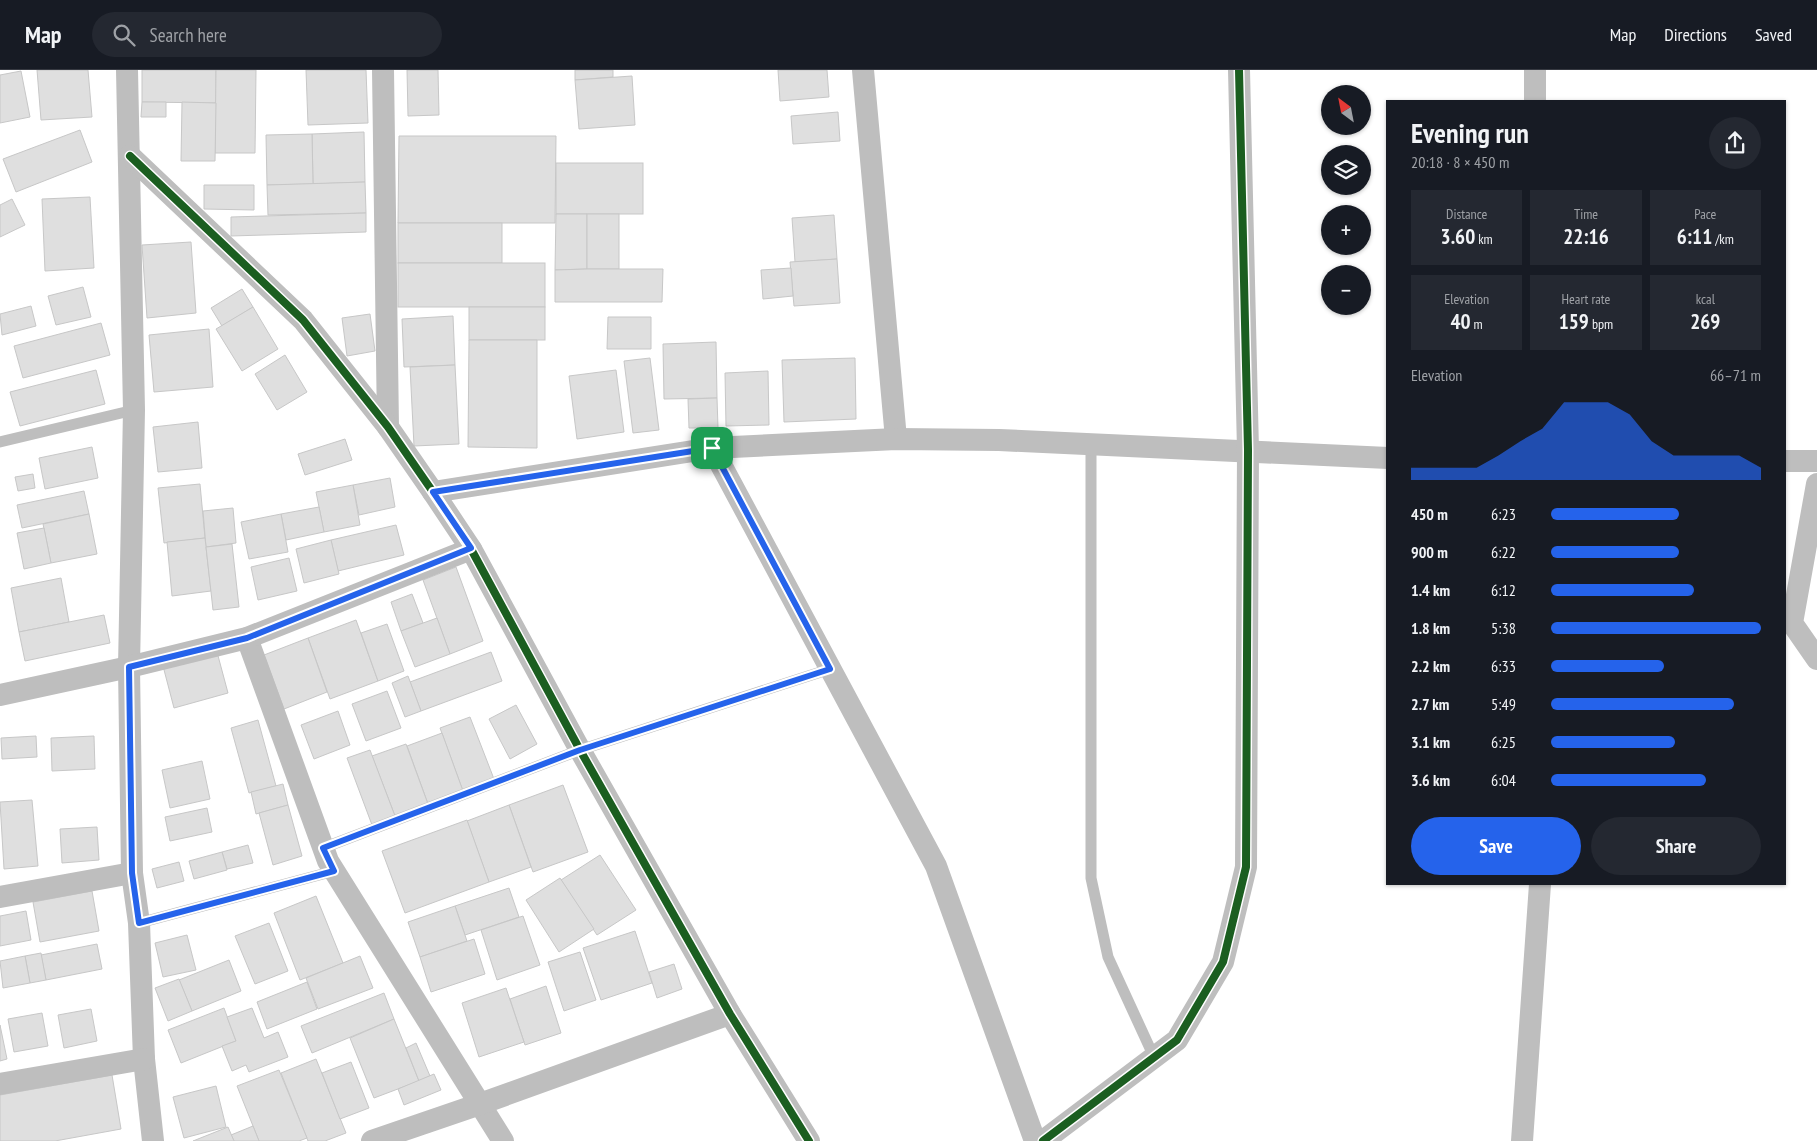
<!DOCTYPE html>
<meta charset="utf-8">
<style>
body{margin:0;font-family:"PT Sans Narrow",sans-serif;background:#242831;color:#f1f3f6;height:100vh;display:flex;flex-direction:column;font-size:19px;white-space:nowrap}
*{box-sizing:border-box;margin:0}
p{font-size:16px;color:#9ea1a6}
.icon{flex:none;width:28px;height:28px;fill:none;stroke:currentColor;stroke-width:2;stroke-linecap:round;stroke-linejoin:round}
.map{position:relative;flex:1;overflow:hidden}
.details{position:absolute;left:1386px;top:30px;width:400px;height:785px;display:flex;flex-direction:column;background:#171b24;border-radius:0px;box-shadow:0 1px 4px #0004}
.details>*{flex:none}
.needle{width:32px;rotate:328deg}
.fabs{position:absolute;left:1321px;top:15px;display:grid;gap:10px}
.fabs a{display:grid;place-items:center;width:50px;height:50px;border-radius:50%;background:#171b24;box-shadow:0 1px 4px #0004;font-size:25px}
.pin{position:absolute;display:grid;place-items:center;width:42px;height:42px;color:#fff;margin:-21px;border-radius:10px;box-shadow:0 2px 8px #0006}
.round{display:grid;place-items:center;flex:none;width:52px;height:52px;border-radius:26px;background:#242831}
.summary{display:flex;align-items:center;justify-content:space-between;height:85px;padding:0 25px}
h1{font-size:28px;font-weight:700;line-height:38px}
.stats{display:grid;grid-template-columns:repeat(3,1fr);gap:8px;height:85px;padding:5px 25px}
.stats div{display:grid;align-content:center;border-radius:0px;background:#242831;text-align:center}
.stats b{font-size:21px;font-weight:700}
.stats small{font-size:14px;font-weight:400}
.stats p{font-size:14px}
.chart{height:140px;padding:10px 25px}
.chart p{display:flex;justify-content:space-between}
.chart svg{width:100%;height:90px;margin-top:5px;fill:#2563eb;opacity:.7}
.cta{display:flex;gap:10px;margin-top:auto;padding:10px 25px}
.cta a{flex:1;height:58px;border-radius:30px;background:#2563eb;color:#fff;font-size:20px;font-weight:700;line-height:58px;text-align:center}
.cta a+a{background:#242831;color:#f1f3f6}
ul{padding:0 25px;list-style:none;font-size:16px}
li{display:grid;grid-template-columns:80px 60px 1fr;align-items:center;height:38px}
li i{height:12px;border-radius:6px;background:#2563eb}
header{display:flex;align-items:center;gap:30px;box-sizing:border-box;height:70px;padding:0 25px;background:#171b24;border-bottom:1px solid #363941}
header strong{font-size:24px}
nav{display:flex;gap:28px;margin-inline-start:auto;font-size:18px}
.search{width:350px;height:45px;background:#242831;display:flex;align-items:center;gap:12px;box-sizing:border-box;padding:0 18px;border-radius:28px;color:#9ea1a6;font-size:19px}
.map>svg:first-child{display:block}
.building{fill:#dfdfdf;stroke:#c7c7c7}
.lines{fill:none;stroke-linecap:round;stroke-linejoin:round}
.service{stroke:#bebebe;stroke-width:11}
.minor{stroke:#bebebe;stroke-width:22}
.cycleway-casing{stroke:#fff;stroke-width:11}
.cycleway{stroke:#1b5e20;stroke-width:8}
.route-casing{stroke:#fff;stroke-width:10}
.route{stroke:#2563eb;stroke-width:6}
</style>
<header>
<strong>Map</strong>
<div class="search"><svg class="icon" aria-label="search" viewBox="0 0 24 24"><circle cx="10" cy="10" r="6"/><path d="M15 15l6 6"/></svg>Search here</div>
<nav><a>Map</a><a>Directions</a><a>Saved</a></nav>
</header>
<div class="map">
<svg width="1817" height="1071" viewBox="0 0 1817 1071">
<rect width="100%" height="100%" fill="#fff"/>
<g class="building">
<polygon points="37,0 88,0 92,47 41,50"/>
<polygon points="142,0 216,0 216,33 142,32"/>
<polygon points="216,0 256,0 255,83 215,83"/>
<polygon points="306,0 366,0 368,53 308,55"/>
<polygon points="407,0 438,0 439,45 408,46"/>
<polygon points="575,0 613,0 613,7 575,10"/>
<polygon points="778,0 827,0 829,27 780,31"/>
<polygon points="21,1 30,47 0,53 0,5"/>
<polygon points="632,6 635,55 579,59 575,10"/>
<polygon points="142,32 166,32 166,47 141,47"/>
<polygon points="182,32 216,33 215,91 181,91"/>
<polygon points="838,42 840,71 793,74 791,46"/>
<polygon points="80,60 92,92 16,122 3,89"/>
<polygon points="364,62 365,112 313,114 312,64"/>
<polygon points="312,64 313,114 267,115 266,65"/>
<polygon points="399,66 556,66 555,153 398,153"/>
<rect x="556" y="93" width="87" height="51"/>
<polygon points="365,112 366,143 268,145 267,115"/>
<polygon points="204,115 254,115 254,140 204,139"/>
<polygon points="90,127 94,198 45,201 42,129"/>
<polygon points="12,129 25,155 0,167 0,135"/>
<polygon points="366,143 366,162 231,166 231,147"/>
<polygon points="556,144 587,144 587,199 555,200"/>
<rect x="587" y="144" width="32" height="55"/>
<polygon points="834,145 837,189 795,192 792,148"/>
<rect x="398" y="153" width="104" height="40"/>
<polygon points="191,172 196,243 147,248 142,175"/>
<polygon points="837,189 840,233 794,236 790,192"/>
<rect x="398" y="193" width="147" height="44"/>
<polygon points="791,198 793,226 763,229 761,200"/>
<polygon points="587,199 663,199 662,232 555,232 555,200"/>
<polygon points="83,217 91,247 56,255 48,226"/>
<polygon points="242,219 253,237 222,256 211,238"/>
<polygon points="31,236 36,256 2,265 0,244"/>
<polygon points="253,237 278,279 242,301 216,259"/>
<rect x="469" y="237" width="76" height="33"/>
<polygon points="370,244 375,281 347,286 342,248"/>
<polygon points="453,246 455,295 404,297 402,249"/>
<polygon points="608,247 651,247 651,279 607,279"/>
<polygon points="101,253 110,285 23,308 14,276"/>
<polygon points="209,259 213,317 154,322 149,265"/>
<polygon points="469,270 537,270 537,378 468,377"/>
<polygon points="716,272 717,328 664,329 663,274"/>
<polygon points="285,285 307,322 277,340 255,304"/>
<polygon points="650,288 659,360 633,363 624,291"/>
<polygon points="855,288 856,349 784,352 782,290"/>
<polygon points="455,295 459,374 414,376 410,297"/>
<polygon points="96,300 105,334 20,356 10,322"/>
<polygon points="616,300 624,362 577,369 569,306"/>
<polygon points="768,301 769,355 726,356 725,303"/>
<polygon points="717,328 718,358 689,358 688,329"/>
<polygon points="198,352 202,398 158,402 153,357"/>
<polygon points="345,369 352,390 305,405 298,384"/>
<polygon points="92,377 98,408 45,419 39,388"/>
<polygon points="33,404 35,418 18,421 15,407"/>
<polygon points="390,408 395,437 359,445 353,415"/>
<polygon points="200,414 205,468 164,473 158,418"/>
<polygon points="353,415 360,455 324,462 316,422"/>
<polygon points="84,421 89,444 22,458 17,435"/>
<polygon points="319,437 324,462 286,470 281,444"/>
<polygon points="233,438 236,473 206,477 203,441"/>
<polygon points="89,444 97,484 51,493 43,454"/>
<polygon points="281,444 288,482 249,489 241,452"/>
<polygon points="396,455 404,485 338,501 331,470"/>
<polygon points="44,458 51,493 24,499 17,463"/>
<polygon points="205,468 211,521 172,526 167,472"/>
<polygon points="331,470 339,504 304,513 296,479"/>
<polygon points="232,474 239,537 213,540 206,477"/>
<polygon points="289,488 297,521 258,530 251,497"/>
<polygon points="456,497 483,571 450,584 423,510"/>
<polygon points="61,508 69,552 19,562 11,518"/>
<polygon points="412,524 423,553 401,561 391,532"/>
<polygon points="104,545 110,573 25,591 19,562"/>
<polygon points="437,548 450,584 415,597 401,561"/>
<polygon points="356,550 378,611 330,629 308,568"/>
<polygon points="387,554 404,601 378,611 361,563"/>
<polygon points="308,568 327,622 284,639 264,585"/>
<polygon points="217,582 228,623 174,638 163,596"/>
<polygon points="491,582 502,611 421,641 410,612"/>
<polygon points="408,606 421,641 405,647 392,613"/>
<polygon points="387,621 401,658 366,671 352,634"/>
<polygon points="516,635 537,674 510,689 489,649"/>
<polygon points="338,641 350,675 314,689 301,655"/>
<polygon points="470,647 494,709 463,721 440,658"/>
<polygon points="258,650 276,716 249,723 231,658"/>
<polygon points="442,663 463,721 428,734 407,676"/>
<polygon points="36,666 37,687 2,689 1,668"/>
<polygon points="94,666 95,699 52,701 51,668"/>
<polygon points="406,674 428,734 395,746 372,686"/>
<polygon points="370,680 395,746 372,755 347,688"/>
<polygon points="202,691 210,729 170,738 162,700"/>
<polygon points="283,714 288,735 256,744 251,722"/>
<polygon points="563,715 588,782 533,802 509,735"/>
<polygon points="32,730 38,796 4,799 0,732"/>
<polygon points="288,735 302,786 273,795 259,743"/>
<polygon points="509,735 531,797 489,812 467,751"/>
<polygon points="207,738 212,762 170,771 165,747"/>
<polygon points="467,750 489,812 405,843 382,781"/>
<polygon points="97,757 99,790 62,793 60,759"/>
<polygon points="248,775 253,793 227,799 222,782"/>
<polygon points="222,782 227,800 194,809 189,791"/>
<polygon points="600,785 636,840 597,865 561,810"/>
<polygon points="179,792 184,811 157,818 152,799"/>
<polygon points="560,808 594,859 559,882 526,830"/>
<polygon points="509,818 519,847 465,865 455,836"/>
<polygon points="92,821 99,861 40,872 33,832"/>
<polygon points="316,826 343,893 300,910 274,843"/>
<polygon points="455,836 467,871 420,887 408,852"/>
<polygon points="26,841 31,870 0,876 0,846"/>
<polygon points="523,846 540,895 497,910 481,860"/>
<polygon points="269,853 288,901 255,914 235,866"/>
<polygon points="635,861 652,913 601,930 583,878"/>
<polygon points="187,865 196,900 163,907 155,873"/>
<polygon points="474,869 485,904 431,922 420,887"/>
<polygon points="97,874 102,899 46,910 41,885"/>
<polygon points="580,882 596,930 564,941 548,892"/>
<polygon points="41,883 46,910 30,913 25,886"/>
<polygon points="25,886 30,913 3,918 0,891"/>
<polygon points="360,886 373,918 318,939 306,908"/>
<polygon points="229,890 241,921 192,941 179,910"/>
<polygon points="674,894 682,919 657,928 649,902"/>
<polygon points="179,909 192,941 168,951 155,918"/>
<polygon points="307,912 317,939 267,959 257,932"/>
<polygon points="546,916 561,963 525,975 510,929"/>
<polygon points="506,918 524,972 479,987 462,933"/>
<polygon points="384,923 394,949 312,983 301,956"/>
<polygon points="224,938 236,971 181,993 168,960"/>
<polygon points="252,938 264,968 278,962 288,987 249,1002 246,995 232,1001 222,976 236,971 227,947"/>
<polygon points="91,939 97,971 64,978 58,945"/>
<polygon points="42,943 48,976 14,982 8,949"/>
<polygon points="394,949 419,1011 374,1028 350,968"/>
<polygon points="0,955 7,989 0,991"/>
<polygon points="416,973 430,1006 419,1011 406,978"/>
<polygon points="316,989 346,1063 325,1071 308,1071 281,1003"/>
<polygon points="351,992 369,1038 340,1049 322,1003"/>
<polygon points="279,1000 307,1068 299,1071 259,1071 237,1016"/>
<polygon points="434,1004 441,1020 404,1035 398,1019"/>
<polygon points="112,1005 121,1059 55,1071 0,1071 0,1025"/>
<polygon points="216,1016 226,1057 184,1068 173,1027"/>
<polygon points="253,1056 259,1071 234,1071 231,1065"/>
<polygon points="228,1057 234,1071 193,1071"/>
</g>
<g class="lines">
<g class="service">
<polyline points="0,372 134,340"/>
<polyline points="1091,374 1091,808 1108,887 1154,987"/>
<polyline points="323,778 580,680 830,599"/>
<polyline points="139,853 334,801"/>
</g>
<g class="minor">
<polyline points="127,0 134,340 129,597 132,803 139,853 144,989 153,1071"/>
<polyline points="383,0 388,357"/>
<polyline points="863,0 896,369"/>
<polyline points="1535,31 1535,0"/>
<polyline points="130,86 303,250 388,357 433,422 471,479 580,680 730,944 809,1071"/>
<polyline points="712,378 936,796 1035,1071"/>
<polyline points="1785,391 1817,391"/>
<polyline points="1817,414 1792,553 1817,589"/>
<polyline points="433,422 712,378 896,369 999,370 1388,388"/>
<polyline points="247,568 328,791 503,1071"/>
<polyline points="0,625 129,597 247,568 471,479"/>
<polyline points="0,827 132,803"/>
<polyline points="0,1014 144,989"/>
<polyline points="372,1071 480,1034 730,944"/>
<polyline points="1043,1071 1177,970 1223,892 1246,797 1248,380 1239,0"/>
<polyline points="1522,1071 1540,814"/>
</g>
<g class="cycleway-casing">
<g id="cycleway">
<polyline points="130,86 303,250 388,357 433,422 471,479 580,680 730,944 809,1071"/>
<polyline points="1043,1071 1177,970 1223,892 1246,797 1248,380 1239,0"/>
</g>
</g>
<use href="#cycleway" class="cycleway"/>
</g>
<g class="lines">
<g class="route-casing">
<polygon id="route" points="712,378 830,599 580,680 323,778 334,801 139,853 132,803 129,597 247,568 471,478 433,422"/>
</g>
<use href="#route" class="route"/>
</g>
</svg>
<div class="fabs">
<a><svg class="needle" viewBox="-14 -14 28 28"><path d="M0-13l5 13h-10z" fill="#e53935"/><path d="M0 13l5-13h-10z" fill="#9ea1a6"/></svg></a>
<a><svg class="icon" aria-label="layers" viewBox="0 0 24 24"><path d="M12 4l9 5-9 5-9-5zM3 14l9 5 9-5"/></svg></a>
<a>+</a>
<a>−</a>
</div>
<div class="pin" style="left:712px;top:378px;background:#1e9e55"><svg class="icon" aria-label="arrive" viewBox="0 0 24 24"><path d="M6 21V4h12l-3 4 3 4H6"/></svg></div>
<section class="details">
<div class="summary"><div><h1>Evening run</h1><p>20:18 · 8 × 450 m</p></div><a class="round"><svg class="icon" aria-label="share" viewBox="0 0 24 24"><path d="M12 15V3M7 8l5-5 5 5M5 13v7h14v-7"/></svg></a></div>
<div class="stats">
<div><p>Distance</p><b>3.60<small> km</small></b></div>
<div><p>Time</p><b>22:16</b></div>
<div><p>Pace</p><b>6:11<small> /km</small></b></div>
</div>
<div class="stats">
<div><p>Elevation</p><b>40<small> m</small></b></div>
<div><p>Heart rate</p><b>159<small> bpm</small></b></div>
<div><p>kcal</p><b>269</b></div>
</div>
<div class="chart"><p><span>Elevation</span>66–71 m</p>
<svg viewBox="0 0 160 44" preserveAspectRatio="none"><path d="M0 44V38L10 38L20 38L30 38L40 32L50 25L60 19L70 6L80 6L90 6L100 12L110 25L120 32L130 32L140 32L150 32L160 38V44z"/></svg>
</div>
<ul>
<li><b>450 m</b>6:23<i style="width:61%"></i></li>
<li><b>900 m</b>6:22<i style="width:61%"></i></li>
<li><b>1.4 km</b>6:12<i style="width:68%"></i></li>
<li><b>1.8 km</b>5:38<i style="width:100%"></i></li>
<li><b>2.2 km</b>6:33<i style="width:54%"></i></li>
<li><b>2.7 km</b>5:49<i style="width:87%"></i></li>
<li><b>3.1 km</b>6:25<i style="width:59%"></i></li>
<li><b>3.6 km</b>6:04<i style="width:74%"></i></li>
</ul>
<div class="cta"><a>Save</a><a>Share</a></div>
</section>
</div>
